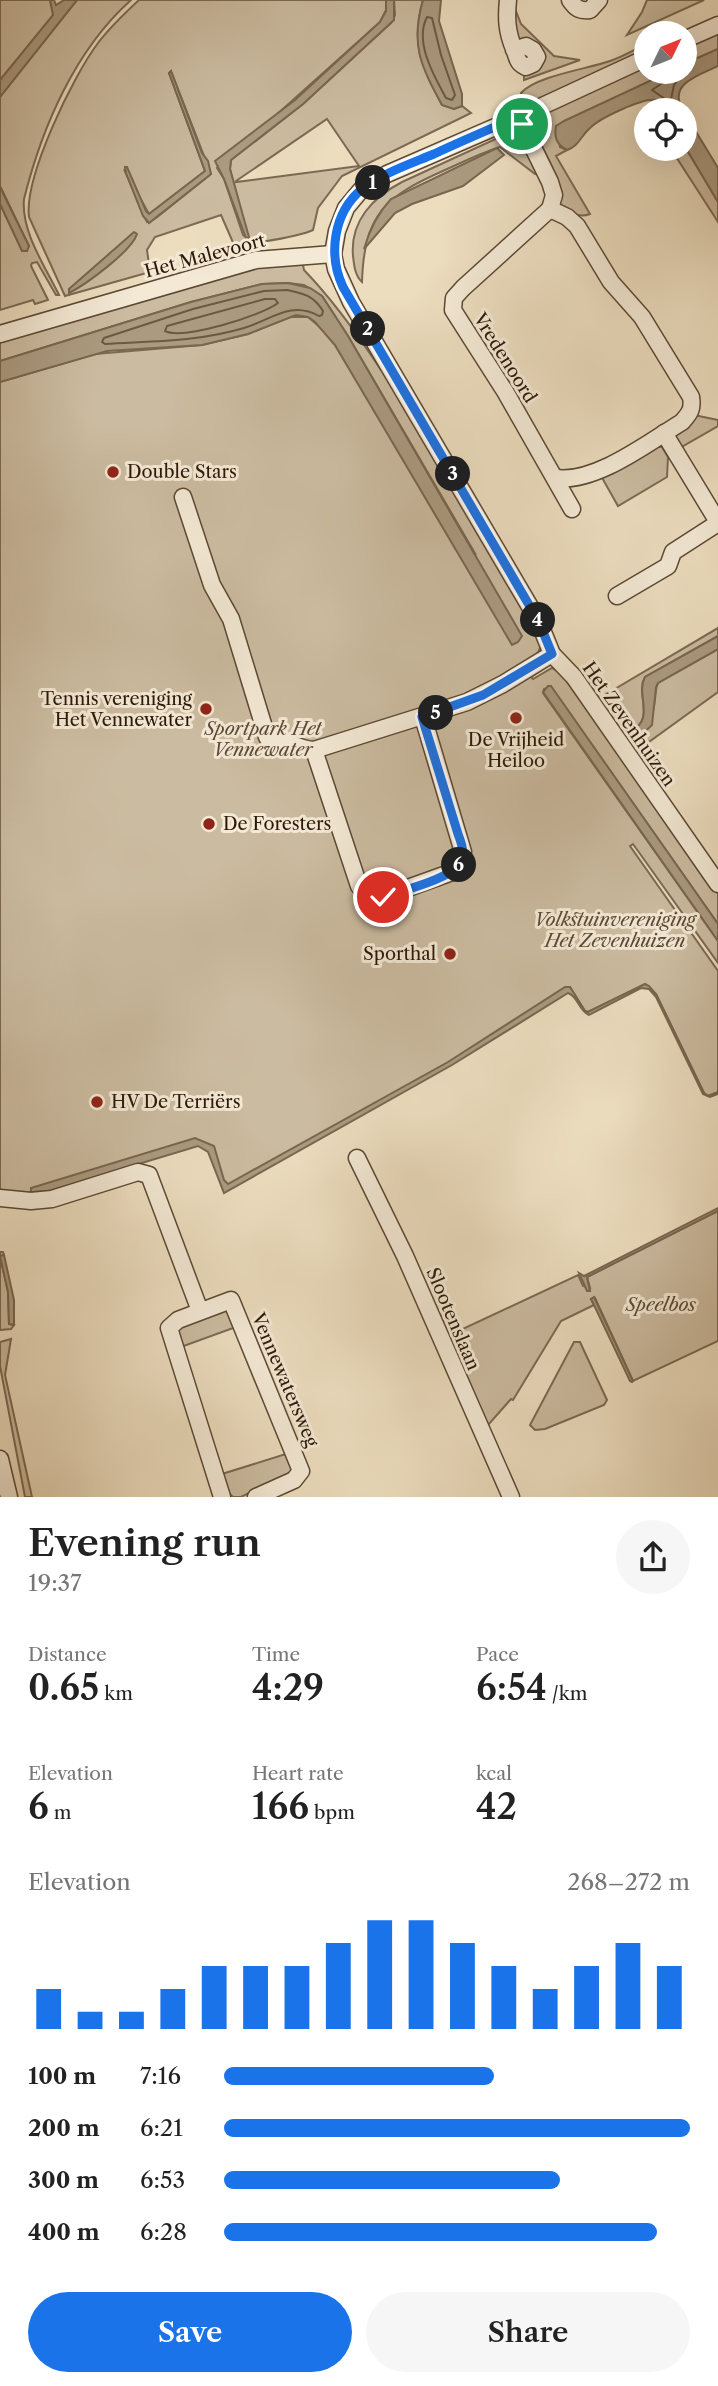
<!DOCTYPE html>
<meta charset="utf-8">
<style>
body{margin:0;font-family:"Libre Caslon Text",serif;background:#f6f6f6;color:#222;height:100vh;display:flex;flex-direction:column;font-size:26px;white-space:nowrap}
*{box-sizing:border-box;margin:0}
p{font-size:23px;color:#767676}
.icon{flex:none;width:38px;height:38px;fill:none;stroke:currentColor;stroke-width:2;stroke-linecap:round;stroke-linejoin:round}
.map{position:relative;height:1497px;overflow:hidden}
.sheet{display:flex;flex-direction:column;background:#fff;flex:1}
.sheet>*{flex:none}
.needle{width:46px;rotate:47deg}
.tools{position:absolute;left:634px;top:21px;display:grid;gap:14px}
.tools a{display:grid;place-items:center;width:63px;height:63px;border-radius:50%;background:#fff;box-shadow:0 7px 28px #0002;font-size:35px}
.pin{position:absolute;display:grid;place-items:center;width:60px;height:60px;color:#fff;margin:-30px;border:4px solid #fff;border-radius:50%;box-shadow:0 2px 7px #0007}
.km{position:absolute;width:35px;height:35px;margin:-18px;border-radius:50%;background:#222;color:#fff;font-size:19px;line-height:35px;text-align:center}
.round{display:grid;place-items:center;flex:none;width:74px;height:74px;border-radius:37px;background:#f6f6f6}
.headline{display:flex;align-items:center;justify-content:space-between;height:119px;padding:0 28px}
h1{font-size:38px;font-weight:600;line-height:52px}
.figures{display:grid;grid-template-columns:repeat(3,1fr);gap:10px;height:119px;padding:7px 28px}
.figures div{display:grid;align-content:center}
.figures b{font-size:35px;font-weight:600}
.figures small{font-size:19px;font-weight:400}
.figures p{font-size:19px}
.chart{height:196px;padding:14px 28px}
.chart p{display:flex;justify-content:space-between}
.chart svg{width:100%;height:126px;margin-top:7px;stroke:#1a73e8;stroke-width:6}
.primary-button{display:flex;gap:14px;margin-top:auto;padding:14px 28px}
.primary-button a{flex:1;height:80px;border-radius:42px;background:#1a73e8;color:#fff;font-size:28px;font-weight:600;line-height:80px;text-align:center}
.primary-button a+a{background:#f6f6f6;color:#222}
ul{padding:0 28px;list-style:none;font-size:23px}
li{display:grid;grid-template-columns:112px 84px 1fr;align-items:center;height:52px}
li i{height:18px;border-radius:9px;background:#1a73e8}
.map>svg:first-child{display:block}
.green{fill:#cbbba0;stroke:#7c6953;stroke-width:2;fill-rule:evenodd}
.water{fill:#ab9a80;stroke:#78664f;stroke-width:2}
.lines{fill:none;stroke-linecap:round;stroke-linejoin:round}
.shore{stroke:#6c5843;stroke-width:2}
.minor-casing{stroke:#5c4834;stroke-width:19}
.minor{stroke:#f3e9d5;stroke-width:16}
.route-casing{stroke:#fff;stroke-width:14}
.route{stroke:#1a73e8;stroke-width:9}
.poi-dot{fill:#8f2418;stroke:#f3e9d5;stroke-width:2.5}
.labels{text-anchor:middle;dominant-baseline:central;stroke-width:6;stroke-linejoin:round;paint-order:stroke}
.street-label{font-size:18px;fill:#2c1706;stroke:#f3e9d5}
.poi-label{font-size:18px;fill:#2c1706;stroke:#f3e9d5;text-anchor:start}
.park-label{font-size:18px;font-style:italic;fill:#5c4834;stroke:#f3e9d5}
</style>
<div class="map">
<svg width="718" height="1497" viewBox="0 0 718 1497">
<rect width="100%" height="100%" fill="#ecddbf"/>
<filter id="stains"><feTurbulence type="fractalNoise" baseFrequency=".00286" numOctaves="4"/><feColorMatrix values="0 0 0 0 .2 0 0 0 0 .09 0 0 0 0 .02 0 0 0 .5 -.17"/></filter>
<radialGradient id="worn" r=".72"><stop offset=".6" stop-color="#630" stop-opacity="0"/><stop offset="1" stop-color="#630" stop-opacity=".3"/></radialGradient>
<g class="green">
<polygon points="0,0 50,0 54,15 0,80"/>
<path d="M77,0H131C75,50 42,127 24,199C21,232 45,266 59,295H56L37,262L32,263L31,266L48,300L35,304L33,300L0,310V204L22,250L29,246L0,186V97Z"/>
<path d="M139,0H386V10L380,22L217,168L224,179L243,235L248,239L230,169L231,160L303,104L391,23L395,15L394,0H423C410,46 422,65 442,105L454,109L462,106L471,113L342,176L318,208L313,230C297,238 255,242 235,247L221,215L155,237L147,250L150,272L65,296L29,217C24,177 73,76 98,43C110,27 124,14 139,0ZM171,71L211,174L156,218L147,222L124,169L149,214L205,171L169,73ZM327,119L359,166L236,182V181Z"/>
<polygon points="647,0 704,0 627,35 642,12"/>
<polygon points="512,1 521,24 554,56 580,60 524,80 524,72 533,46 516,38"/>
<polygon points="718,30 718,49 684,64 684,47"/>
<path d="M646,44V51L530,104L527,102L521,93C536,76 587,69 610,61C622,57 634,50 646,44Z"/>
<path d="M646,63V72H669L556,126L560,147L567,150L556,156L590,214C578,219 565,211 558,201C561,175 545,154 534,131L533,123L537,115Z"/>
<path d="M515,130L538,172L535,174L500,147C481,153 463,162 445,170C386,196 364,214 362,282C355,276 354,265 353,256C350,221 373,197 402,182Z"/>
<polygon points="684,145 718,202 718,222 671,149 684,149"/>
<path d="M283,263L303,265L304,270C333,300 358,335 381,370H384L540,635C543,654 536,655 522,663L545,665L546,667L531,677L533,679L552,668L561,673L718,894V924L551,687L544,689L543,693L718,941V963L633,844L630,846L718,971V1092L708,1096L704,1093L656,994L645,984L588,1012L585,1011L570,987L449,1062L225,1189L212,1154L201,1144L27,1193L0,1192V382L95,354L202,345L248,334L290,317H308L321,328L335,345L386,430L476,555L348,336L322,296L304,285L288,283L262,284L191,302L0,361V339L206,276Z"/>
<polygon points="694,415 718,420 718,426 678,449 673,432"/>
<polygon points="654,446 662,447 668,457 667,477 618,506 601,476"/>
<path d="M718,628V636L645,677C635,694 656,719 631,731L603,696Z"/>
<path d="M718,649V692L646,744L636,740C646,733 654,712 655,699C656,693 655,689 658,683Z"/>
<polygon points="718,1211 718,1341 633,1381 595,1298 591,1299 594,1305 561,1321 513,1400 511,1399 489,1424 483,1426 431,1308 435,1304 450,1335 578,1275 583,1286 590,1288 587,1277"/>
<polygon points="0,1252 3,1252 4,1255 0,1256 8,1292 9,1324 14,1325 11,1329 0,1330"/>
<polygon points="226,1308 236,1327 181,1347 176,1334 182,1323"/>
<polygon points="11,1339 5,1375 32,1497 25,1497 0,1366 0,1342"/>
<polygon points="574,1342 580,1342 607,1400 604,1405 545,1429 535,1430 530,1425"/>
<polygon points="289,1453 294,1471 241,1497 233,1497 227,1491 222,1474"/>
</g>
<g class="water">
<polygon points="50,0 54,0 56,5 64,0 77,0 0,97 0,80 53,15"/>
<polygon points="386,0 394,0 394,20 303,104 231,160 230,169 249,237 246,238 224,179 215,161 295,100 380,22 386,11"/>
<path d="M423,0H441L439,21L462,94V106L454,109L442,105C421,66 410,45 423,0Z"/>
<path d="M718,49V66C699,75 667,84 683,110H664L656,100C642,98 600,118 590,128C580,137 579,146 567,150C556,144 554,137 556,126L564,121L669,72H684V64Z"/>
<polygon points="171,71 202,153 208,161 211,174 149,223 143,216 126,173 125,167 127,167 146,211 149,214 205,171 169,73"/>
<polygon points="684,112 718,168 718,202 684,145"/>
<path d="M497,148L504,155L463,186L412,204L395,213L364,249C369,231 378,213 391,199Z"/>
<polygon points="0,187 29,246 27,251 22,251 0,204"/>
<path d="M134,232L137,234C132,251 85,285 69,293V289Z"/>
<polygon points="288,283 310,288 322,296 348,336 522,636 518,642 512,645 335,345 315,322 308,317 296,315 248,334 202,345 107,351 0,382 0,361 191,302 262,284"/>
<path d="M718,636V649L658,683L656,687L652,725L636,740L631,731C656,719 635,694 645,677Z"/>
<polygon points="548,686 551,686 718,924 718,941 543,692"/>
<path d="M645,984L649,986L656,994L704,1093L708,1096L718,1092V1094L710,1097L703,1094L656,997L649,989L641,988L589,1015C578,1010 578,996 568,993L452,1065L224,1193L208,1152L198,1146L49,1191L31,1192V1188L195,1138L214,1146L224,1180L228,1184L448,1062L565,987H570L585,1011L588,1012Z"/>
<polygon points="718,1208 718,1211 587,1277 590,1291 587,1291 579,1273 584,1276"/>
<polygon points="4,1255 14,1300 14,1325 9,1324 8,1292 0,1256"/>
<polygon points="594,1297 633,1381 632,1382 630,1381 594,1305 591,1299"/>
</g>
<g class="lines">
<g class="shore">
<path d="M427,17L432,18L441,55L455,95L452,100L446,98C434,76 414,42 427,17Z"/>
<polyline points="669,72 667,80 652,90 668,101 671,99 674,85 684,72"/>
<path d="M287,290C304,294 313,295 323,311L322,315L319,316C291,300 271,320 244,328C197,342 152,341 105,344L102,342L104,338L193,309L264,291Z"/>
<path d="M265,299H275L278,303C261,316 183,340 165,331L167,326Z"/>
</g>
<g class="minor-casing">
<g id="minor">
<path d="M508,0C506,19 507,32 514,49C518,58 516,62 526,67L533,64L537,57L533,50L526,46L514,50"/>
<path d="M570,0C576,9 580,11 590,10L599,0"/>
<polyline points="684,40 718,25"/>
<polyline points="646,58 525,114 387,174 361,190 346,208 337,231 333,254 336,269 351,302 539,622 552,654 574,677 718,884"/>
<path d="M518,117L550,182L554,195L550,209L567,217L577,226L611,282L642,317L691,397C693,409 690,413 682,422C649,442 595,484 555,478"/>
<polyline points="550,209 463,288 454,298 453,310 506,393 572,509"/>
<polyline points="0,334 256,260 333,254"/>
<polyline points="664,433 718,522"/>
<path d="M183,497L212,585L231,619L267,737C284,737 298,750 314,750L467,702L503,684L552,654"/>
<polyline points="617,596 668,566 673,552 718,523"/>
<polyline points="314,750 359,886 373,897 383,897 455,871 461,863 463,852 423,717"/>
<polyline points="357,1158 405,1256 511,1497"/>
<polyline points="0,1198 31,1201 52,1199 138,1172 149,1175 200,1311"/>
<polyline points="0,1459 9,1497"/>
<polyline points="222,1497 169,1328 178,1320 231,1300 301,1471 294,1480 256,1497"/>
</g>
</g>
<use href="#minor" class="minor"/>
</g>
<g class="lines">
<g class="route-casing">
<path id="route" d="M383,897C401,891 455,878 461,861C465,852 461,842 458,834L422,717L483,695L552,654L539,622L343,287C328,255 333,213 362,189C383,173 410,164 434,154C462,141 490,129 518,117L522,124"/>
</g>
<use href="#route" class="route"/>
</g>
<g class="poi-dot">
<circle cx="113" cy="472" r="7"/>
<circle cx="206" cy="709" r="7"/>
<circle cx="516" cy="718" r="7"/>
<circle cx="209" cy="824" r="7"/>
<circle cx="450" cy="954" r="7"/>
<circle cx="97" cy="1102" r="7"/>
</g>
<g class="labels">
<g class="street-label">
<text transform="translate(205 256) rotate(-15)">Het Malevoort</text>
<text transform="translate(505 358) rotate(58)">Vredenoord</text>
<text transform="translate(629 724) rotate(55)">Het Zevenhuizen</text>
<text transform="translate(453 1319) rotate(67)">Slootenslaan</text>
<text transform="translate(285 1380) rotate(67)">Vennewatersweg</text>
</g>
<g class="poi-label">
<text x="127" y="472">Double Stars</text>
<text x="192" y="699" text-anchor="end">Tennis vereniging<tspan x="192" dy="21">Het Vennewater</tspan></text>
<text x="516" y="740" text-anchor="middle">De Vrijheid<tspan x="516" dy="21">Heiloo</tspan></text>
<text x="223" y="824">De Foresters</text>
<text x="436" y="954" text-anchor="end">Sporthal</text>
<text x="111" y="1102">HV De Terriërs</text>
</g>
<g class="park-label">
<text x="263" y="729">Sportpark Het<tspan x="263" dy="21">Vennewater</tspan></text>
<text x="615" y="920">Volkstuinvereniging<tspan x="615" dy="21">Het Zevenhuizen</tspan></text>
<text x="661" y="1305">Speelbos</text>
</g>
</g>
<rect width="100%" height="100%" filter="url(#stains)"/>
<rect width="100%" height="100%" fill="url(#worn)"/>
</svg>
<div class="tools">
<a><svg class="needle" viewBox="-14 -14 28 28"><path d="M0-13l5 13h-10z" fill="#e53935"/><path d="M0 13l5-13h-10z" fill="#767676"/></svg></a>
<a><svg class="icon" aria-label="locate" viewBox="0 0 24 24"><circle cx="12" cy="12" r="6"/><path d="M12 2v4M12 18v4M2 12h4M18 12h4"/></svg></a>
</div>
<div class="pin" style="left:522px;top:124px;background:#1e9e55"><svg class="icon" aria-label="arrive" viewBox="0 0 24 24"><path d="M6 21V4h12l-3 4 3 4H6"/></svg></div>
<div class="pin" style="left:383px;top:897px;background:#d93025"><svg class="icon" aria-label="check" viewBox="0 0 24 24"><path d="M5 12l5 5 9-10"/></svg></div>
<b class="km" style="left:373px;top:183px">1</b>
<b class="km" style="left:368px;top:329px">2</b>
<b class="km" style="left:453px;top:474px">3</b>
<b class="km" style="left:538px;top:620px">4</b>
<b class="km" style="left:436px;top:713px">5</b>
<b class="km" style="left:459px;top:865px">6</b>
</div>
<section class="sheet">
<div class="headline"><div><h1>Evening run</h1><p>19:37</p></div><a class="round"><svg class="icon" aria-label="share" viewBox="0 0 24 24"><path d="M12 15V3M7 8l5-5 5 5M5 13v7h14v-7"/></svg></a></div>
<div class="figures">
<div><p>Distance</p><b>0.65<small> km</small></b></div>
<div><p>Time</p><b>4:29</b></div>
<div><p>Pace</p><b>6:54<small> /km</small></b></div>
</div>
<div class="figures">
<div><p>Elevation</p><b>6<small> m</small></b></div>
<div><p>Heart rate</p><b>166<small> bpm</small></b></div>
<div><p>kcal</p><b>42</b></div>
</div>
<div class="chart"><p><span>Elevation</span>268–272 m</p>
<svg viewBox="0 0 160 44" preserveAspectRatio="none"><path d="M5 44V30M15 44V38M25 44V38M35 44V30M45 44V22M55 44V22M65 44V22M75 44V14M85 44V6M95 44V6M105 44V14M115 44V22M125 44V30M135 44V22M145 44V14M155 44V22"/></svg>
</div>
<ul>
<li><b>100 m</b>7:16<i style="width:58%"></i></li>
<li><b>200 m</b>6:21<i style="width:100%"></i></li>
<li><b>300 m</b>6:53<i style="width:72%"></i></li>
<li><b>400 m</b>6:28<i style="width:93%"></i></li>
</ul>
<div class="primary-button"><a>Save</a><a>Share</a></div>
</section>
